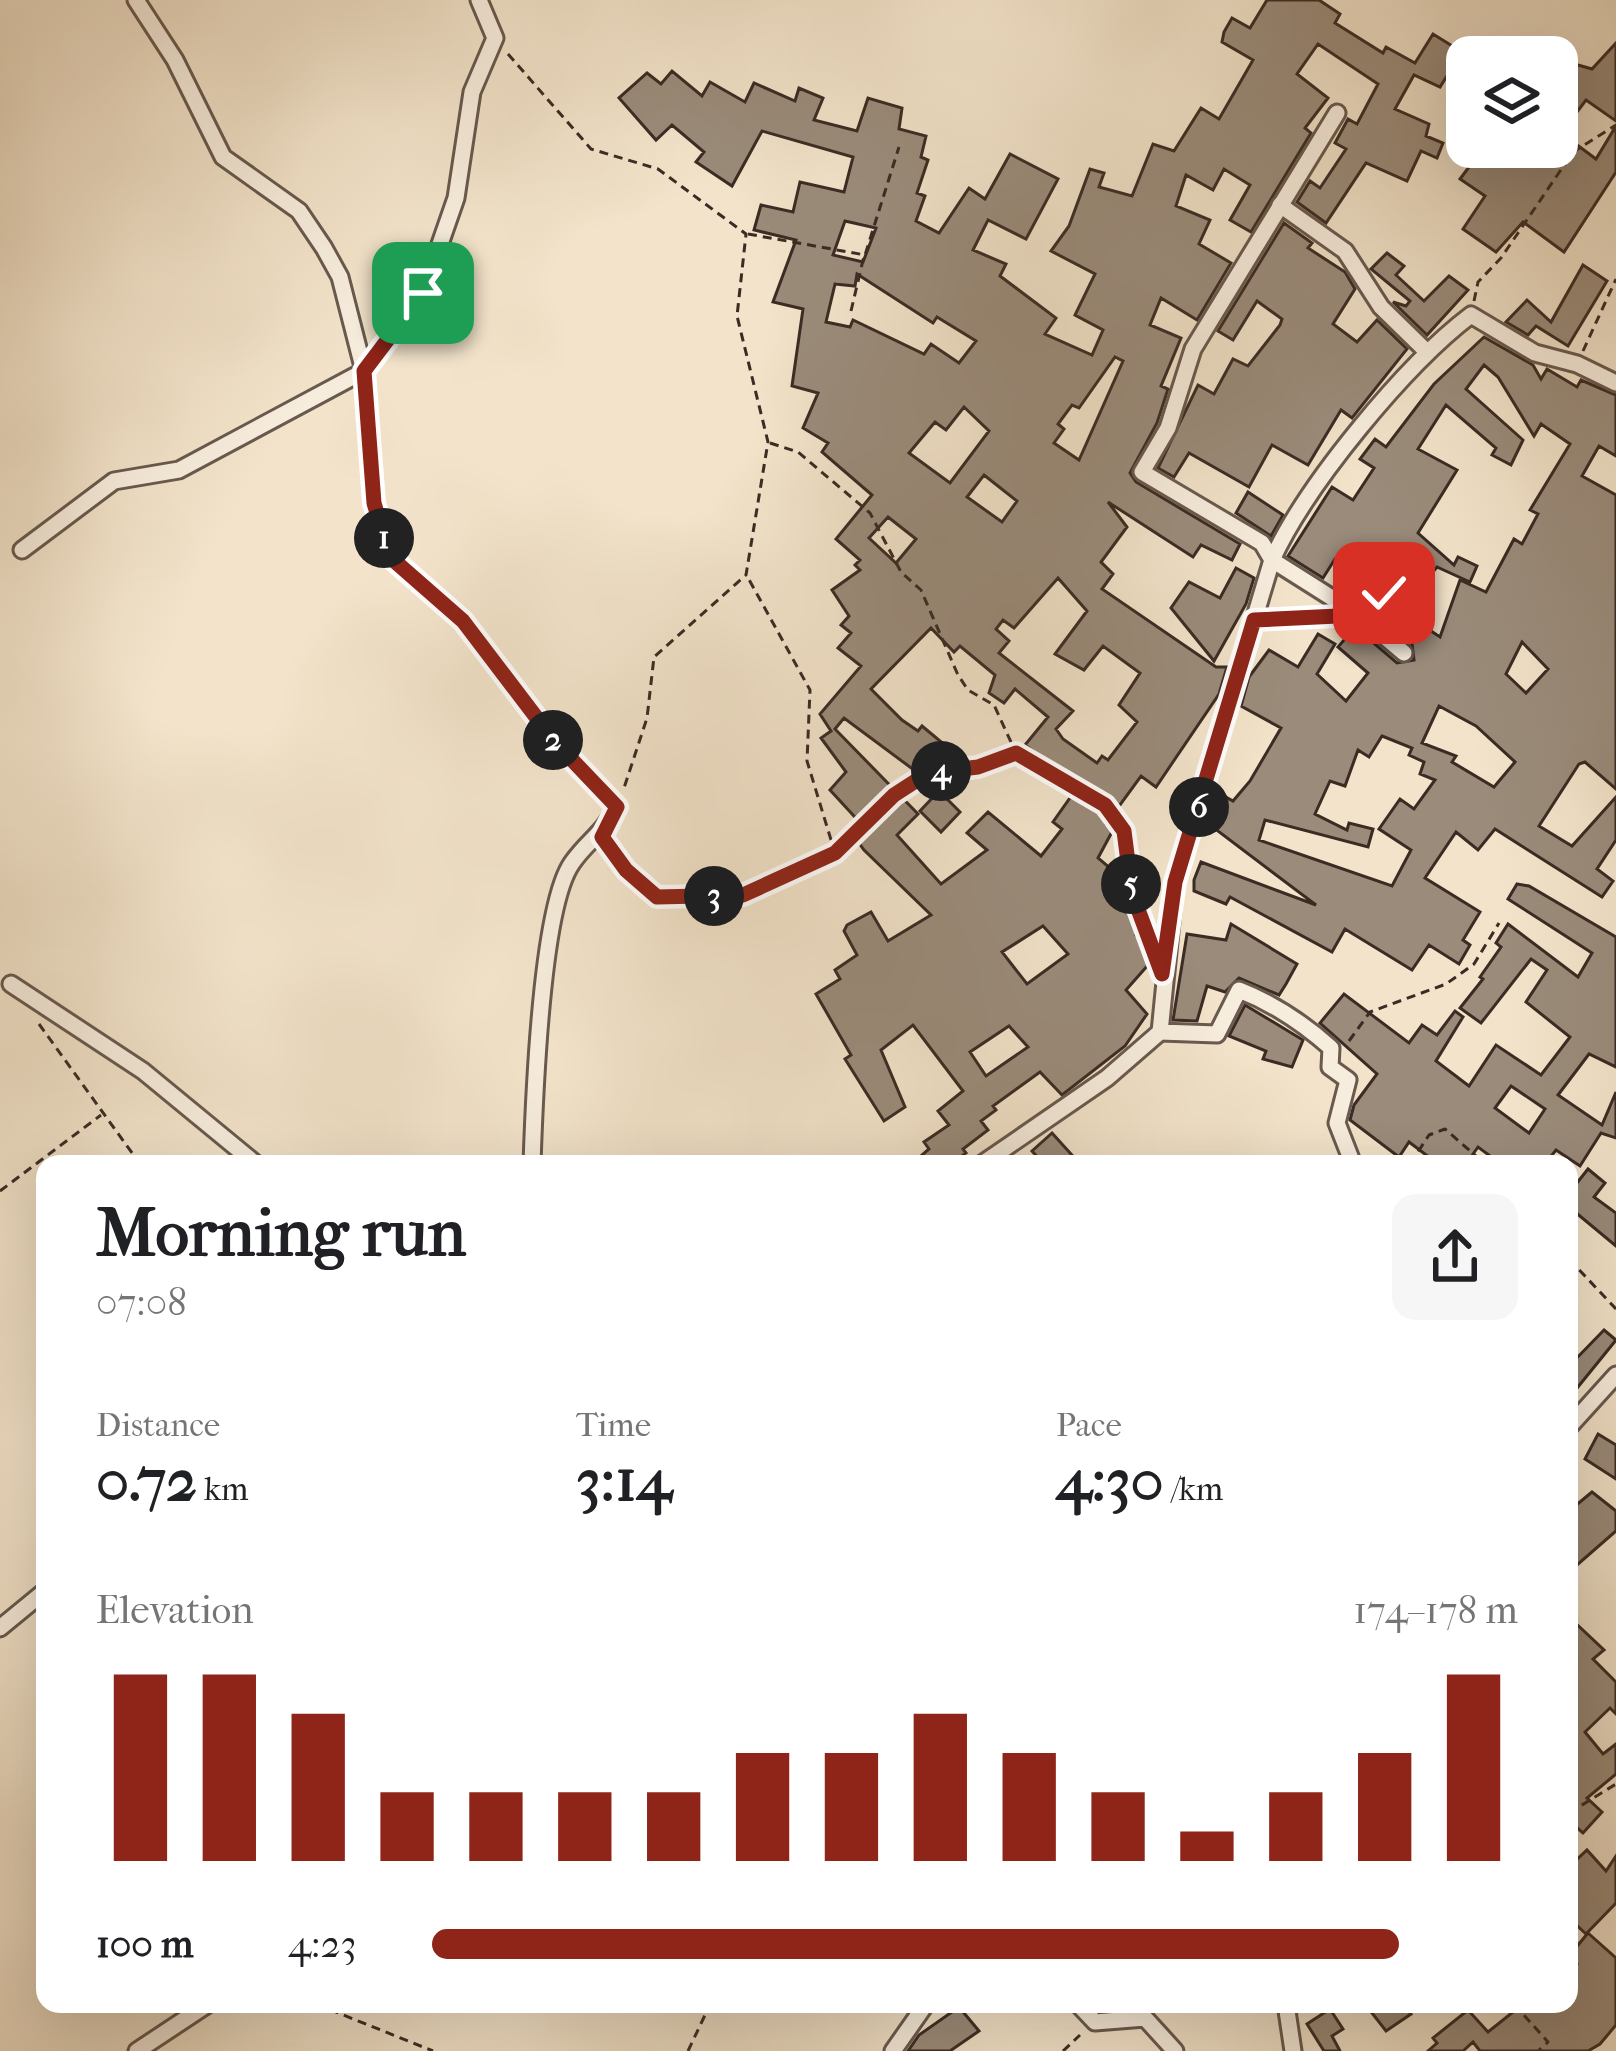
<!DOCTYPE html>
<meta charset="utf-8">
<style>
body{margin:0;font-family:"IM FELL French Canon",serif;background:#f6f6f6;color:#202124;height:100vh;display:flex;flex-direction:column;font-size:45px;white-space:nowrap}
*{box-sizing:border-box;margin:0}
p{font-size:39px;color:#757577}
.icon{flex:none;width:66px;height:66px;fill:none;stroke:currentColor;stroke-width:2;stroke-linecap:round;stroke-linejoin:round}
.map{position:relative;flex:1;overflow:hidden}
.drawer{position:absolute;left:36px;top:1155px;width:1542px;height:858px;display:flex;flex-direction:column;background:#fff;border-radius:24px;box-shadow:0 12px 48px #0002}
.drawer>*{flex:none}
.buttons{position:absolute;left:1446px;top:36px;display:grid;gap:24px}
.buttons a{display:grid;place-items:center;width:132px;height:132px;border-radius:24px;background:#fff;box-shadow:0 12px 48px #0002;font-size:60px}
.pin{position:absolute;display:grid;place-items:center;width:102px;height:102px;color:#fff;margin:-51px;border-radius:24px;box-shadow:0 6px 18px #0006}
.km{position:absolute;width:60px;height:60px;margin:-30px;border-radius:50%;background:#222;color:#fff;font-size:33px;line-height:60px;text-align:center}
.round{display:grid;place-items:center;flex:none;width:126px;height:126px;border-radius:24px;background:#f6f6f6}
.overview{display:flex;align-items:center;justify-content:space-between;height:204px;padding:0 60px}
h1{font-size:66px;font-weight:700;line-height:90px}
.stats{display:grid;grid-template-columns:repeat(3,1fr);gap:18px;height:204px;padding:12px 60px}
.stats div{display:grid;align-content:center}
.stats b{font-size:60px;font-weight:700}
.stats small{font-size:33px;font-weight:400}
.stats p{font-size:33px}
.chart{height:336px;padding:24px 60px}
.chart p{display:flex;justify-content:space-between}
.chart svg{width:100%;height:216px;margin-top:12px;stroke:#8f2418;stroke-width:6}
ul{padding:0 60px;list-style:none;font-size:39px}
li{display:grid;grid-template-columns:192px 144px 1fr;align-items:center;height:90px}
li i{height:30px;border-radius:15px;background:#8f2418}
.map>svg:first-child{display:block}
.building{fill:#9a8b7a;stroke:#3b2b24;stroke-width:3;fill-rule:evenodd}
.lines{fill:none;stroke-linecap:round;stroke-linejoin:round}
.street-casing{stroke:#69594e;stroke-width:21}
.path{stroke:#3b2b24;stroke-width:3;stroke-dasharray:9 6;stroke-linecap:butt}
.street{stroke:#f7eddd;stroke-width:15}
.route-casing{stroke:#fff;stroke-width:24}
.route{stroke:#8f2418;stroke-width:15}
</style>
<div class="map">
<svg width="1616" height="2051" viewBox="0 0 1616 2051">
<rect width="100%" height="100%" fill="#f2e3ca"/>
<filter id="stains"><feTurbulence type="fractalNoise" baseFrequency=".00167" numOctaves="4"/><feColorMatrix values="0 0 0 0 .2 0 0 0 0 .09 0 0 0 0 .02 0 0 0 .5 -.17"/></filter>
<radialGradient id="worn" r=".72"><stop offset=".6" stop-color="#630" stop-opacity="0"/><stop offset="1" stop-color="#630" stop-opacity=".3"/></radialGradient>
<g class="building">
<path d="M1267,0H1319L1340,14L1335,23L1383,53L1386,47L1415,63L1433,34L1462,52L1440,87L1414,75L1395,109L1429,124L1426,136L1443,143L1437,158L1421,151L1407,181L1366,163L1326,223L1297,202L1310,181L1320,188L1346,149L1335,143L1348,119L1357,124L1378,84L1318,44L1297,74L1328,98L1305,128L1311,133L1251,232L1230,220L1250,185L1224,169L1213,190L1186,175L1176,206L1210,220L1199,244L1231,263L1197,320L1161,298L1150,325L1181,338L1161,386L1168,389L1157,423L1130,473L1136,482L1240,544L1232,560L1201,545L1193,557L1108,502L1127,527L1101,562L1113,574L1102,589L1216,667H1227L1219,694L1156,787L1141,776L1106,824L1113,830L1098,858L1124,880L1116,890L1142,929L1136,935L1156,956L1126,990L1147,1014L1125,1046L1062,1095L1040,1072L993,1106L996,1110L981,1121L988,1130L963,1149L966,1153L951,1164H928L921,1156L929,1149L924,1142L949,1125L938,1111L963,1091L913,1025L881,1050L905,1107L884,1121L845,1059L851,1055L816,994L840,979L835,970L857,955L844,931L847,925L871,912L888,941L931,915L864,850L854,836L864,827L830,790L846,772L821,738L831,731L820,714L861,666L838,648L851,633L841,625L849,616L832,590L860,570L855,565L860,560L836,539L872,495L822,452L828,443L803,428L818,393L792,386L803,309L773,302L796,240L754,230L761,205L793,212L800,182L844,192L853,157L762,131L732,186L696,162L704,152L672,125L656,140L619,98L647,73L661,84L672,71L702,96L710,82L745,102L754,83L795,101L799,88L823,98L814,120L857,131L868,98L902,108L899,129L926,136L921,157L928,160L917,193L925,196L916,221L939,233L969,188L985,199L1010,154L1058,179L1026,239L988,220L973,250L1006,264L1000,276L1056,318L1045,334L1092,355L1103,330L1075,315L1095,274L1051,251L1069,226L1090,169L1104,173L1099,187L1132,196L1153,144L1174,151L1201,108L1219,119L1253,60L1222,42L1224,32L1232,18L1250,28ZM845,221L876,228L863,262L833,255ZM857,274L933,323L937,317L976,341L959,363L931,344L924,354L853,320L850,327L826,322L835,284L855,286ZM1115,357L1123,361L1079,460L1054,443L1064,429L1058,424L1072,405L1079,408ZM964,407L989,431L950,483L909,453L935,422L946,430ZM984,475L1017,501L1002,522L967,497ZM888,517L916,539L896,563L869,538ZM1058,578L1087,611L1055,654L1084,670L1103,646L1140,673L1119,705L1137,722L1108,760L1102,756L1097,763L1063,739L1056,729L1073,711L999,653L1009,641L996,629L1003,620L1014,628ZM931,628L954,652L960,646L995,675L989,693L1004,703L1015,689L1048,717L1025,745L1079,785L1053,822L1062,829L1041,856L988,812L967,833L987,850L941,884L897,835L918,814L835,729L844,718L922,776L946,746L922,726L918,731L902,720L871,689ZM1043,926L1068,954L1027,984L1002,952ZM1009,1026L1028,1047L986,1076L970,1052Z"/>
<polygon points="1616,43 1616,121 1586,100 1561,133 1596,159 1616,126 1616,172 1564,252 1523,222 1496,252 1463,229 1485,196 1460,179 1484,147 1557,147 1557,59 1592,69"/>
<polygon points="1284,223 1312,243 1308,248 1345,272 1355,289 1333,324 1357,342 1377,320 1407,349 1352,418 1341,410 1308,465 1272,445 1249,487 1189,453 1174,477 1158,468 1198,385 1214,394 1233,359 1248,366 1280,325 1282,319 1257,301 1233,340 1218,331"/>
<polygon points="1387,253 1404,266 1396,275 1424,301 1449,276 1468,290 1427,335 1393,302 1406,306 1410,301 1371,269"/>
<polygon points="1583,265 1607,281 1568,346 1536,326 1528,335 1506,322 1527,300 1551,322"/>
<path d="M1484,337L1533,365L1541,379L1547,369L1577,387L1581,380L1616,395V456L1599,446L1582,476L1616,495V789L1585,762L1579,764L1539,826L1572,846L1616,797V840L1597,869L1613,881L1602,897L1495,829L1478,850L1456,832L1425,878L1480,912L1463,940L1470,945L1459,964L1429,945L1412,970L1345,929L1332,952L1230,897L1226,904L1194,891V880L1201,862L1316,905L1206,822L1224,796L1233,801L1250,781L1281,728L1241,706L1249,677L1269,650L1298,667L1318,634L1335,644L1317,674L1346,701L1368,673L1338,647L1355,627L1397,663L1414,660L1412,644L1344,591L1355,571L1335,559L1323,578L1288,556L1332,487L1353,500L1374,468L1360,459L1375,439L1386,447L1434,384ZM1484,365L1498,377L1534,436L1541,424L1570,444L1530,510L1538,514L1522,544L1514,539L1486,592L1460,580L1440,637L1404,613L1411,605L1408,602L1437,567L1470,582L1477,566L1458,557L1454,565L1418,533L1457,470L1418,449L1446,405L1496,448L1492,455L1511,465L1523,440L1466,389ZM1522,642L1548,669L1526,693L1506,674ZM1439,706L1476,726L1515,762L1494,787L1452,762L1456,756L1422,743ZM1382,736L1412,748L1409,755L1424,762L1420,774L1435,780L1414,809L1400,799L1379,829L1411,850L1392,886L1259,840L1265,820L1368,847L1373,829L1349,823L1347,830L1315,814L1330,781L1345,786L1358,750L1369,757Z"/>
<polygon points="1248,492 1283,515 1271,536 1236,513"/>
<polygon points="1236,568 1254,578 1246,604 1214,661 1171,608 1189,582 1220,598"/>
<polygon points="939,791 960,812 941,832 920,811"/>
<path d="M1517,884L1529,886L1616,937V1067L1589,1054L1558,1095L1602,1125L1616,1092V1138L1601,1133L1580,1166L1556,1150L1545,1164H1501L1478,1147L1466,1164H1438L1409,1142L1399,1157L1350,1120L1354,1105L1377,1074L1320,1023L1344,994L1409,1043L1422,1025L1437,1035L1455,1011L1463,1017L1436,1061L1469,1086L1496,1045L1541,1075L1570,1037L1526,1002L1547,970L1531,959L1481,1023L1460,1008L1483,979L1480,977L1501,947L1496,943L1508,924L1578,977L1592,953L1508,899ZM1511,1086L1545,1109L1529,1133L1495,1108Z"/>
<polygon points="1231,924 1297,964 1286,984 1279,995 1239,978 1225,992 1207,986 1197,1021 1173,1020 1187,934 1226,940"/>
<polygon points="1245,1005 1303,1040 1292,1067 1263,1059 1266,1051 1229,1036"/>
<polygon points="1052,1133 1080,1164 1044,1164 1032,1151"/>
<polygon points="1588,1169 1605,1183 1594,1197 1616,1213 1616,1246 1569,1207 1569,1193"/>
<polygon points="1604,1330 1616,1340 1569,1398 1569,1366"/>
<polygon points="1598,1434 1616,1445 1616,1479 1585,1459"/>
<polygon points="1592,1492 1616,1511 1616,1531 1569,1572 1569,1511"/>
<polygon points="1569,1617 1604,1650 1593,1659 1616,1682 1616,1714 1610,1708 1585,1732 1603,1754 1616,1744 1616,1774 1587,1798 1602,1812 1583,1833 1569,1821"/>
<polygon points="1587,1850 1606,1871 1616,1856 1616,1903 1586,1934 1569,1918 1569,1867"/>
<polygon points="1588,1933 1616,1958 1616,2025 1600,2044 1588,2051 1480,2051 1473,2042 1463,2051 1428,2051 1437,2043 1433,2038 1468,2010 1488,2032 1523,2004 1569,2004 1569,1972 1577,1964 1569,1956"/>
<polygon points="1365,2004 1404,2004 1411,2014 1386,2031"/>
<polygon points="959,2007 979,2031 950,2051 908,2051 919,2035"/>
<polygon points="1330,2009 1343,2029 1332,2036 1340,2051 1324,2051 1307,2024"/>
</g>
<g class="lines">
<g class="street-casing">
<g id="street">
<path d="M479,0L495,38L472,92L456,198L423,293L364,371L374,503L390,558L462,621L555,742L617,807C602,835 587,841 572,863C541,907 534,1104 532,1164"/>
<polyline points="1337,113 1193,349 1168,428 1142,472 1262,543 1272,560 1359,615 1404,653"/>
<polyline points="1280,205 1345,251 1381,307 1425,350"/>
<polyline points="22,550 114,481 179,470 364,371 340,277 324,248 299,211 223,157 175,60 136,0"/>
<polyline points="11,984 143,1071 256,1164"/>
<polyline points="982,1164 1107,1078 1160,1032"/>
<path d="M1353,1164L1337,1123L1348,1080L1330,1067L1331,1048C1303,1023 1275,1004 1239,990L1217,1034L1160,1032L1175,882L1272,560C1306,485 1405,365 1471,315L1535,353L1577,364L1616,383"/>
<polyline points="1569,1427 1616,1375"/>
<polyline points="0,1628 45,1591"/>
<polyline points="1078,2004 1095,2022 1145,2018 1175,2051"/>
<polyline points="1286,2004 1293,2051"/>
<polyline points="137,2051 208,2004"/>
<polyline points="893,2051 926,2004"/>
</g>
</g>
<g class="path">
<polyline points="508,54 591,149 658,169 746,234 737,316 768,442 746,575 654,657 647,718 623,791"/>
<polyline points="748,234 865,255 899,147"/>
<polyline points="1474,301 1478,282 1501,258 1573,152 1616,125"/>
<polyline points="851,311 864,256"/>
<polyline points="1583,351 1616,279"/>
<polyline points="770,443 798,452 870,513 901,572 921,590 958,675 968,690 994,705 1016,753 1105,805 1123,831 1132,893 1152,936"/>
<polyline points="1371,604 1384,593"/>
<polyline points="1273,620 1330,618"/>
<polyline points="609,847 657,897 743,895 835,853 807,761 810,690 747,576"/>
<path d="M835,853C862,827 893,784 930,772C958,764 983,765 1014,754"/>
<polyline points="39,1024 140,1164"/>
<polyline points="1349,1041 1370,1012 1446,984 1474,964 1499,923"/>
<polyline points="1410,1164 1429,1135 1445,1129 1485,1164"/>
<polyline points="0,1191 101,1115"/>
<polyline points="1569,1259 1616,1309"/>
<polyline points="1569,1813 1616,1784"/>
<polyline points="316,2004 433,2051"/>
<polyline points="1514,2004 1548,2042 1538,2051"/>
<polyline points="688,2051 706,2013 704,2004"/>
<polyline points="1063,2051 1080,2035"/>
</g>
<use href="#street" class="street"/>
</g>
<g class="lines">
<g class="route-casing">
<polyline id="route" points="423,293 364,371 374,503 390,557 463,621 555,742 617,807 602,837 626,870 657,897 743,895 835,853 894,795 928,773 978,767 1016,753 1105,805 1124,831 1132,893 1162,974 1175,882 1254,620 1359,615 1384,593"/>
</g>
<use href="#route" class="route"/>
</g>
<rect width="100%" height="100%" filter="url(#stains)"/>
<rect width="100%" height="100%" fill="url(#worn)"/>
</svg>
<div class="buttons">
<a><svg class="icon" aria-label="layers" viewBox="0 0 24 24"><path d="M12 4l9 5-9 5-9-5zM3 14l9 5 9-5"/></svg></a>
</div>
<div class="pin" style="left:423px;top:293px;background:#1e9e55"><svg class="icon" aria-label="arrive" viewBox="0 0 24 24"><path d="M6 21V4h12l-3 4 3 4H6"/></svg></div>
<div class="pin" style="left:1384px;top:593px;background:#d93025"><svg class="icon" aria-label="check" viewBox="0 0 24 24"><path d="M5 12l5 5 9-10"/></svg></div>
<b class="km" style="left:384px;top:538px">1</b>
<b class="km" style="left:553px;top:740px">2</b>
<b class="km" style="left:714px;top:896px">3</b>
<b class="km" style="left:941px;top:771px">4</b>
<b class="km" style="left:1131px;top:884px">5</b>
<b class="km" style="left:1199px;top:807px">6</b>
<section class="drawer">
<div class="overview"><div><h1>Morning run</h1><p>07:08</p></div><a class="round"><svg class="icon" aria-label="share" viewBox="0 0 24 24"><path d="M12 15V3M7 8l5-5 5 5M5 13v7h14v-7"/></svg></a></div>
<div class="stats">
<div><p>Distance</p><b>0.72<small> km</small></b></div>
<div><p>Time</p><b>3:14</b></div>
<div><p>Pace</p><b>4:30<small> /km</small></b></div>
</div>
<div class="chart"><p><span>Elevation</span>174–178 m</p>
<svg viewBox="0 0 160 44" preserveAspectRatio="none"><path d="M5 44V6M15 44V6M25 44V14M35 44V30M45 44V30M55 44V30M65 44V30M75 44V22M85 44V22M95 44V14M105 44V22M115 44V30M125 44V38M135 44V30M145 44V22M155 44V6"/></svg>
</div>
<ul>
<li><b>100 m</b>4:23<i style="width:89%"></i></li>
</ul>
</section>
</div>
